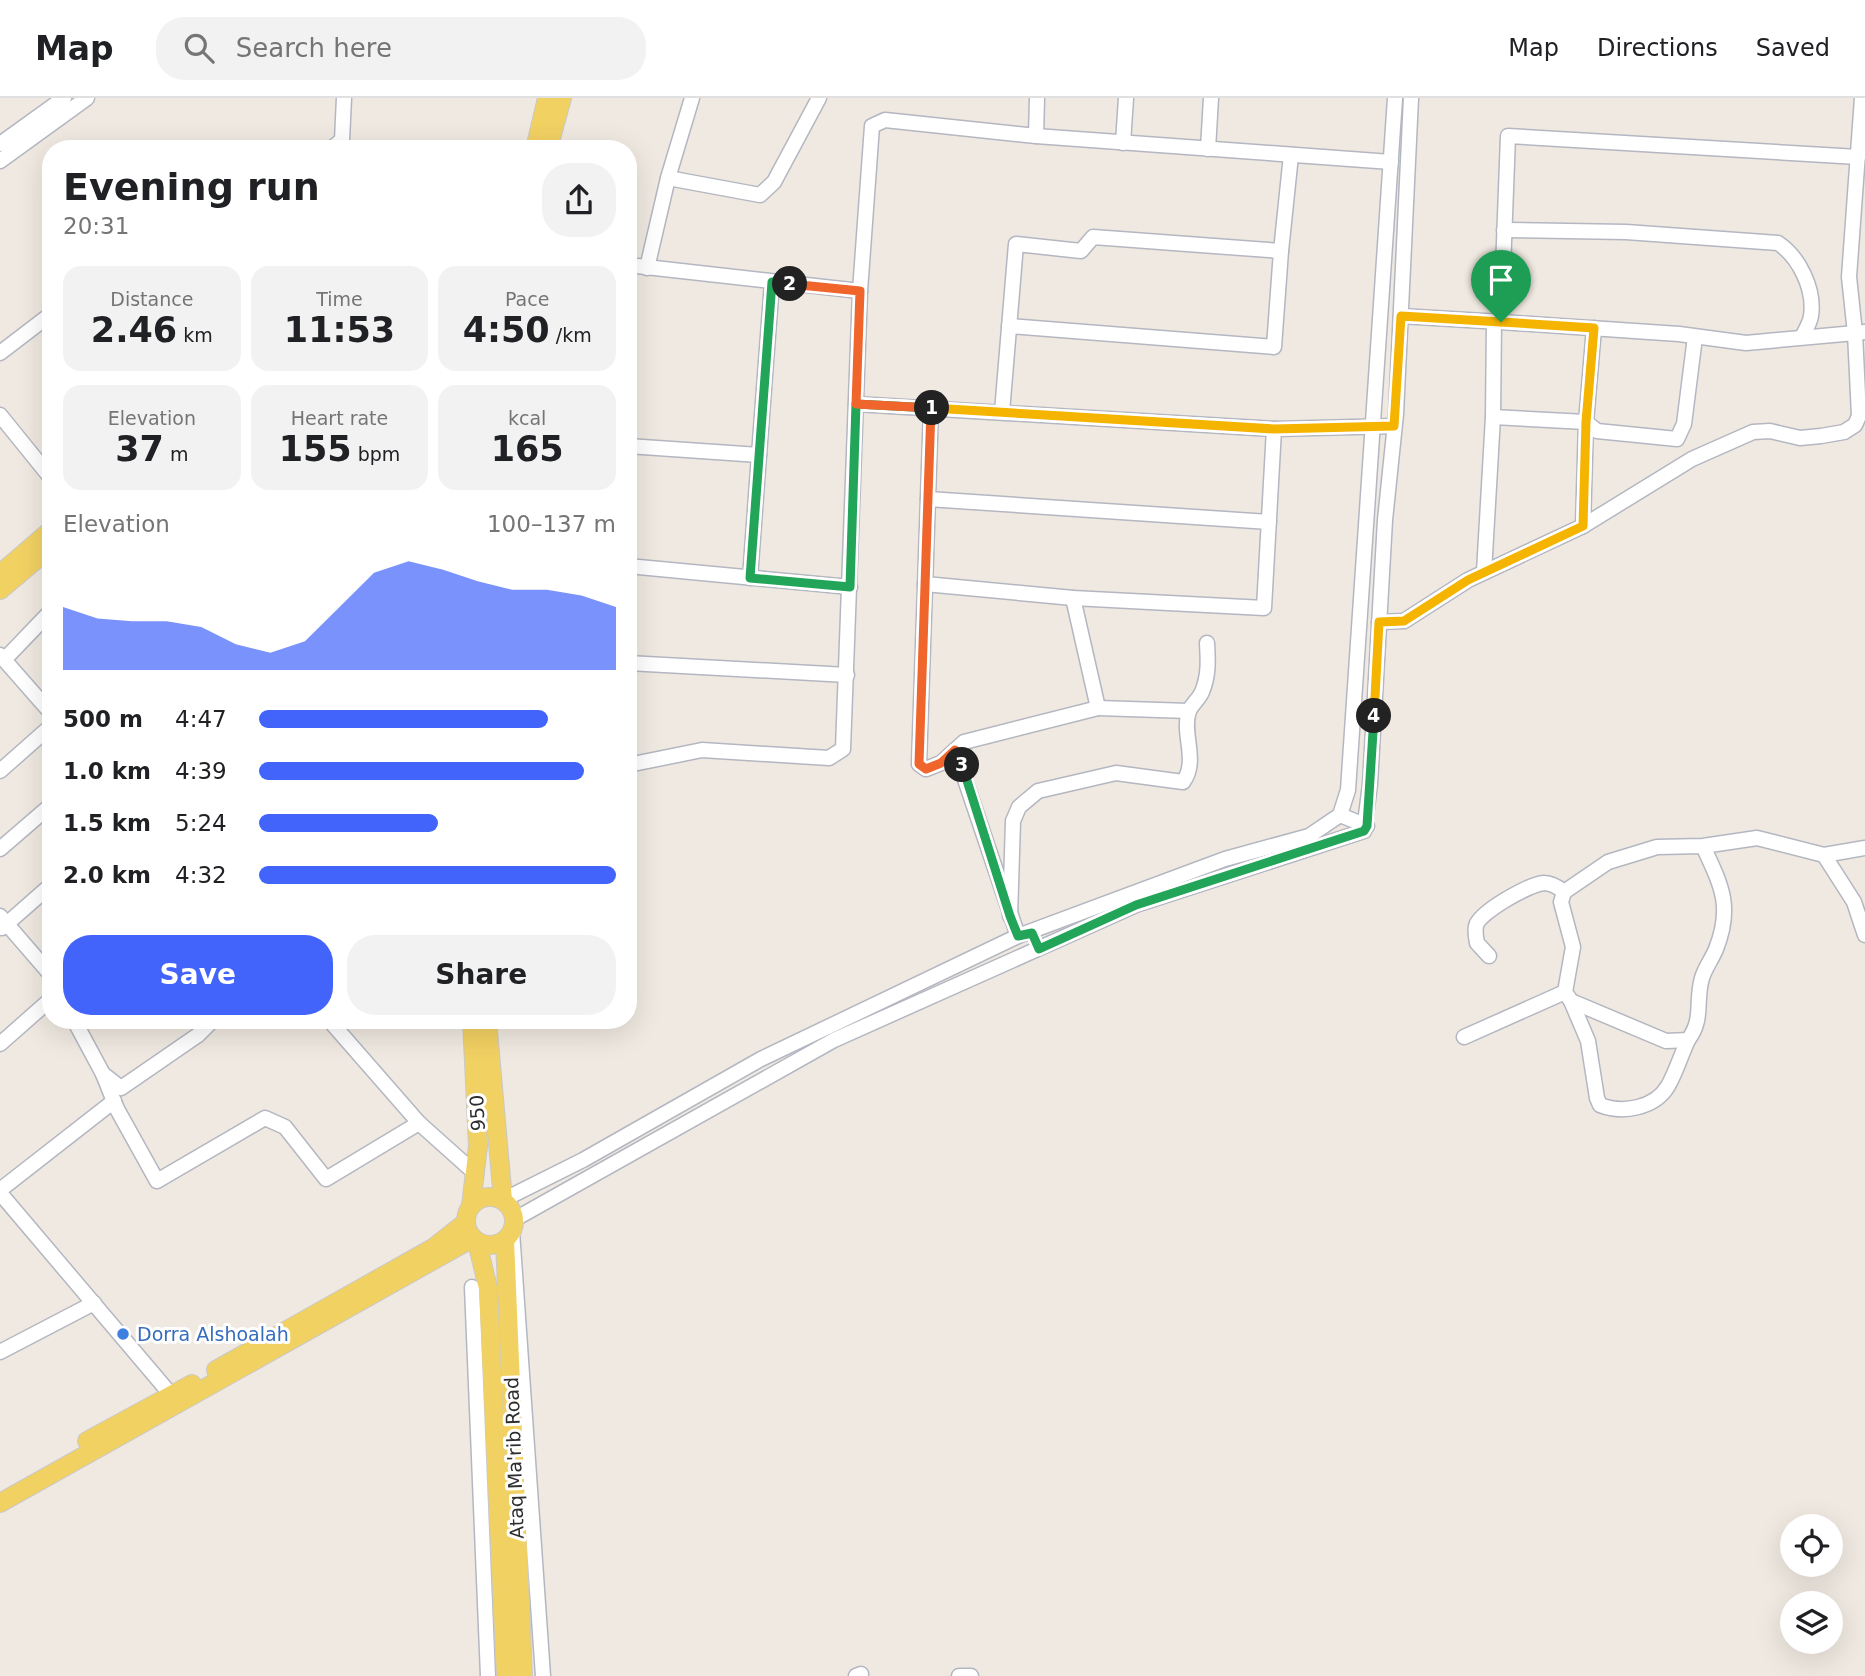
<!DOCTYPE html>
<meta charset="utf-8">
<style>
body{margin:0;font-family:"DejaVu Sans",sans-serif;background:#f2f2f2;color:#202124;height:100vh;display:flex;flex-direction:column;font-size:26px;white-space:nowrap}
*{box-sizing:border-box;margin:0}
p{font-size:23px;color:#757577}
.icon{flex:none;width:38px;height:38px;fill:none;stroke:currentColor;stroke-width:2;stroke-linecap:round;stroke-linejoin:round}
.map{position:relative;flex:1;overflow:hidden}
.details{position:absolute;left:42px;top:42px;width:595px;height:889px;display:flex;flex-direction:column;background:#fff;border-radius:28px;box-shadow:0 7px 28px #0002}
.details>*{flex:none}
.buttons{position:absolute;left:1780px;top:1416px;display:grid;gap:14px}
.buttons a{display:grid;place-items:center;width:63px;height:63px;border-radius:50%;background:#fff;box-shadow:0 7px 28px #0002;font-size:35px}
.pin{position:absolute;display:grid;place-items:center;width:60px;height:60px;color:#fff;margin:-72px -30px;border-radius:50% 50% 50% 0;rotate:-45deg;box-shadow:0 0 7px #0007}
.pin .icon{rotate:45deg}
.km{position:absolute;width:35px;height:35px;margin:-18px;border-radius:50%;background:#222;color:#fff;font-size:19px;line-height:35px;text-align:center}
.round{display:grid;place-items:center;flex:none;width:74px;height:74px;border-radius:28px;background:#f2f2f2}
.overview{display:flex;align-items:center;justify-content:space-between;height:119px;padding:0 21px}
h1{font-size:38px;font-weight:600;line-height:52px}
.stats{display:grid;grid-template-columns:repeat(3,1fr);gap:10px;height:119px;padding:7px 21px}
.stats div{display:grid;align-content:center;border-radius:18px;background:#f2f2f2;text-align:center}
.stats b{font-size:35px;font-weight:600}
.stats small{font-size:19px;font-weight:400}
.stats p{font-size:19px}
.chart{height:196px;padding:14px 21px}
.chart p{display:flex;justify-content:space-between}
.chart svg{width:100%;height:126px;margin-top:7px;fill:#4264fb;opacity:.7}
.button{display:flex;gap:14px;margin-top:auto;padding:14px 21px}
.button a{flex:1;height:80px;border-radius:28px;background:#4264fb;color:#fff;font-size:28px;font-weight:600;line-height:80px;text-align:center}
.button a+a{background:#f2f2f2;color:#202124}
ul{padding:0 21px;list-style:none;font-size:23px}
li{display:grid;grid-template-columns:112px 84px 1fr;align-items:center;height:52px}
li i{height:18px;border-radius:9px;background:#4264fb}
header{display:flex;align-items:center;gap:42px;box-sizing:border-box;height:98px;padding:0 35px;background:#fff;border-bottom:2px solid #e0e0e0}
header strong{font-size:33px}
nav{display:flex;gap:38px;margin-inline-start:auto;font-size:24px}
.search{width:490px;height:63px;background:#f2f2f2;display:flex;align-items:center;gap:18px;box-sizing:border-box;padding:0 24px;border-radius:28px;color:#757577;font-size:26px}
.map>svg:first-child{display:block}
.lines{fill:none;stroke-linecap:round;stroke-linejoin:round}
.minor-casing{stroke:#b4b7c1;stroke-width:17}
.major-casing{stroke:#c9c9c9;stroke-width:20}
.minor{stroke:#fff;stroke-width:14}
.major{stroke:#f2d163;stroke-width:18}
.split-1-casing{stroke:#fff;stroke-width:14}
.split-2-casing{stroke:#fff;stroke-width:14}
.split-3-casing{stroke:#fff;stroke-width:14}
.split-4-casing{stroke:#fff;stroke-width:14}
.split-5-casing{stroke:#fff;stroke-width:14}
.split-1{stroke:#f5b400;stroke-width:9}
.split-2{stroke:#22a559;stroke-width:9}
.split-3{stroke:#f0652b;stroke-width:9}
.split-4{stroke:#22a559;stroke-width:9}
.split-5{stroke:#f5b400;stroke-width:9}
.shop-dot{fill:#3f7fe0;stroke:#fff;stroke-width:2.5}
.labels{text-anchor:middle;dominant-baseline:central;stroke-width:6;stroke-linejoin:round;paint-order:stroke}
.street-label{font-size:19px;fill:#2e2e2e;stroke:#fff}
.shop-label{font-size:19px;fill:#366cbe;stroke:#fff;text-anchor:start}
</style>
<header>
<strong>Map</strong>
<div class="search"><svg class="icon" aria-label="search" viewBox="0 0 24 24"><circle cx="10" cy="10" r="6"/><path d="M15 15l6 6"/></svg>Search here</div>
<nav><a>Map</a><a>Directions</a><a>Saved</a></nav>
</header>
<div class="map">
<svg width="1865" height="1578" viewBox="0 0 1865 1578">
<rect width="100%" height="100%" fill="#efe9e1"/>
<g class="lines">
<g class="minor-casing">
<g id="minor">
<polyline points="1862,0 1849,179 1855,235 1865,234"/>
<polyline points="1036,38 1037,0"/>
<polyline points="1123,45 1126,0"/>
<polyline points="0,46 64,0"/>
<polyline points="331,51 342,42 344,0"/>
<polyline points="1208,51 1211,0"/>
<polyline points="0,63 87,0"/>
<polyline points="668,80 760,97 774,84 819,0"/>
<path d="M1504,132L1626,134L1778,145C1799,159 1815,191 1811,218C1810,225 1805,233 1802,239"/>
<polyline points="628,167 860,193"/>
<polyline points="647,170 668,80 692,0"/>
<polyline points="1401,218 1501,224 1508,38 1858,59"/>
<polyline points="1009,228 1274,249 1281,153"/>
<polyline points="0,255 51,216"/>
<polyline points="856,306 1274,331 1394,328"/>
<polyline points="931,310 919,666 926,671 941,665 964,644 1098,610 1073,500"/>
<polyline points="1002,314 1016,146 1081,153 1093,139 1281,153 1291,57"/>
<polyline points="0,317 51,380"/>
<polyline points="1493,319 1586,324 1597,333 1677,341 1684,326 1695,239"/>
<polyline points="628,348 759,357 772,184"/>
<polyline points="928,401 1269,424"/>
<polyline points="1583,428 1586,324 1594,230"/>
<polyline points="628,468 850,489"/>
<polyline points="1484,474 1493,319 1494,223"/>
<polyline points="750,480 759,357"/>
<polyline points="925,486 1073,500 1264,510 1274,331"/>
<polyline points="1379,524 1404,523 1468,482 1583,428 1692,361 1753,334 1770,333 1800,340 1821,338 1844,334 1855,327 1859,318 1855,235 1746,245 1679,236 1501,224"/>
<polyline points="0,557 51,615"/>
<polyline points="5,561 51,513"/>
<polyline points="628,565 847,577"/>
<polyline points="1098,610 1189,613"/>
<polyline points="955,652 1018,838"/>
<polyline points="628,667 702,652 829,660 843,651 860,193 872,28 885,22 1036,38 1391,64"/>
<polyline points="0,673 51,628"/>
<polyline points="1340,717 1367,728"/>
<path d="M1703,748C1721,787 1733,808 1716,851C1712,861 1705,870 1702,880C1695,904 1704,921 1688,942L1666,943L1571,903L1565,894L1573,849L1561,804L1564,794L1608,764L1657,749L1703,748L1757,740L1824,757L1865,750"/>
<polyline points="0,751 51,707"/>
<polyline points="1824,757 1854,804 1865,837"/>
<polyline points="0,818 51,877"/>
<path d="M1010,818L1013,723L1019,709L1038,693L1116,675L1183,684C1199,663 1181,635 1189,613C1192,606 1199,601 1202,594C1209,577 1208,562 1207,545"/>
<polyline points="2,830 51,787"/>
<path d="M1489,858L1477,845C1476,840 1475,833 1476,828C1479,814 1530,786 1544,785C1552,785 1558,789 1564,794"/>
<path d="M1571,903L1588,943L1597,1000L1600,1007C1623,1016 1655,1010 1668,988C1676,974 1681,957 1688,942"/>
<polyline points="74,922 103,976 121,990 198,937 213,922"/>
<polyline points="329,922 419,1025 476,1076"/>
<polyline points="1464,939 1565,894"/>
<polyline points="0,946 51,901"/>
<polyline points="103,976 117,1011 157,1083 265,1020 285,1029 326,1081 419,1025"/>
<polyline points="0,1092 114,1003"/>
<polyline points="0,1095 178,1305"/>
<polyline points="503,1102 583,1062 761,961 1018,838 1225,761 1309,738 1340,717 1348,692 1395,0"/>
<polyline points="515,1121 834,942 1136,807 1364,733 1370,686 1385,422 1396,316 1411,0"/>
<polyline points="512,1133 543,1578"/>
<polyline points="472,1189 488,1578"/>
<polyline points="0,1254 94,1205"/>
<polyline points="856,1578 861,1576"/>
<polyline points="959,1578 971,1578"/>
</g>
</g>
<g class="major-casing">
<g id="major">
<polyline points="535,51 547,0"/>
<polyline points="548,51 562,0"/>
<polyline points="0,476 51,432"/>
<polyline points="0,492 51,449"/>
<polyline points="487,922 503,1102"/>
<circle cx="490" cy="1123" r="24"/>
<polyline points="471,1108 478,1048 472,922"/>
<polyline points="505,1142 523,1578"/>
<polyline points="477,1144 488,1190 506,1578"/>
<polyline points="216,1272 433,1150 466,1124"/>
<polyline points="87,1343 192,1286"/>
<polyline points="0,1405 473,1140"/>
</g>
</g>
<use href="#minor" class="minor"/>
<use href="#major" class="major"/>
</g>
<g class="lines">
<g class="split-1-casing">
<polyline id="split-1" points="932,310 1274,331 1394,328 1401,218 1501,224"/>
</g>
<g class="split-2-casing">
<polyline id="split-2" points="790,186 772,184 750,480 850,489 856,306 932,310"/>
</g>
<g class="split-3-casing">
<polyline id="split-3" points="790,186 860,193 856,306 931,310 919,666 926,671 941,665 955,652 962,667"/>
</g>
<g class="split-4-casing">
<polyline id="split-4" points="962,667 1010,818 1018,838 1032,835 1039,851 1136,807 1364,733 1367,728 1374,618"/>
</g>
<g class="split-5-casing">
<polyline id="split-5" points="1374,618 1379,524 1404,523 1468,482 1583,428 1586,324 1594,230 1501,224"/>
</g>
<use href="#split-1" class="split-1"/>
<use href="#split-2" class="split-2"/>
<use href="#split-3" class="split-3"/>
<use href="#split-4" class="split-4"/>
<use href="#split-5" class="split-5"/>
</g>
<circle class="shop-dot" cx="123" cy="1236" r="7"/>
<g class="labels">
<g class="street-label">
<text transform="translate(477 1015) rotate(-93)">950</text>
<text transform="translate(514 1360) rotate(-92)">Ataq Ma'rib Road</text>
</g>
<g class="shop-label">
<text x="137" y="1236">Dorra Alshoalah</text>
</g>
</g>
</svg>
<div class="buttons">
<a><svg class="icon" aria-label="locate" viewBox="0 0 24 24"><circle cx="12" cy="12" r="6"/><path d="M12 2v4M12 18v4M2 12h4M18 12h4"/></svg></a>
<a><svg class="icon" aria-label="layers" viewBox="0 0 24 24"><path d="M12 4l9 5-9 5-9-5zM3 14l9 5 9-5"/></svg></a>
</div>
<div class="pin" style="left:1501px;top:224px;background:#1e9e55"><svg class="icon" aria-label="arrive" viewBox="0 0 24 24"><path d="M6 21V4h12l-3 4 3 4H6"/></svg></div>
<b class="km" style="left:932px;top:310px">1</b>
<b class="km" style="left:790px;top:186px">2</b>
<b class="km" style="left:962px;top:667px">3</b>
<b class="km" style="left:1374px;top:618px">4</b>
<section class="details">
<div class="overview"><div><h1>Evening run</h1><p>20:31</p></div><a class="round"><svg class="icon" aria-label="share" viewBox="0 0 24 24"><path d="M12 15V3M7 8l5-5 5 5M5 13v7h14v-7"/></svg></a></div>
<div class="stats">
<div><p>Distance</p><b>2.46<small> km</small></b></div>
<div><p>Time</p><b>11:53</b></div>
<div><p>Pace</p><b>4:50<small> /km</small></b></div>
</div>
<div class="stats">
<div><p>Elevation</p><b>37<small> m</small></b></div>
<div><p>Heart rate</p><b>155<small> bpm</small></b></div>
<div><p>kcal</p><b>165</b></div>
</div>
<div class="chart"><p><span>Elevation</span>100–137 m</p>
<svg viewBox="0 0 160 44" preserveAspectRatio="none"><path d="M0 44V22L10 26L20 27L30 27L40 29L50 35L60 38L70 34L80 22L90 10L100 6L110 9L120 13L130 16L140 16L150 18L160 22V44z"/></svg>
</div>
<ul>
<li><b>500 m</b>4:47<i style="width:81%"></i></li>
<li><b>1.0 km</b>4:39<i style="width:91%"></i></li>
<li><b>1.5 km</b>5:24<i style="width:50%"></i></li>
<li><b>2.0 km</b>4:32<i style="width:100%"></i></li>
</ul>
<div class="button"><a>Save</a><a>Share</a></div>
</section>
</div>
